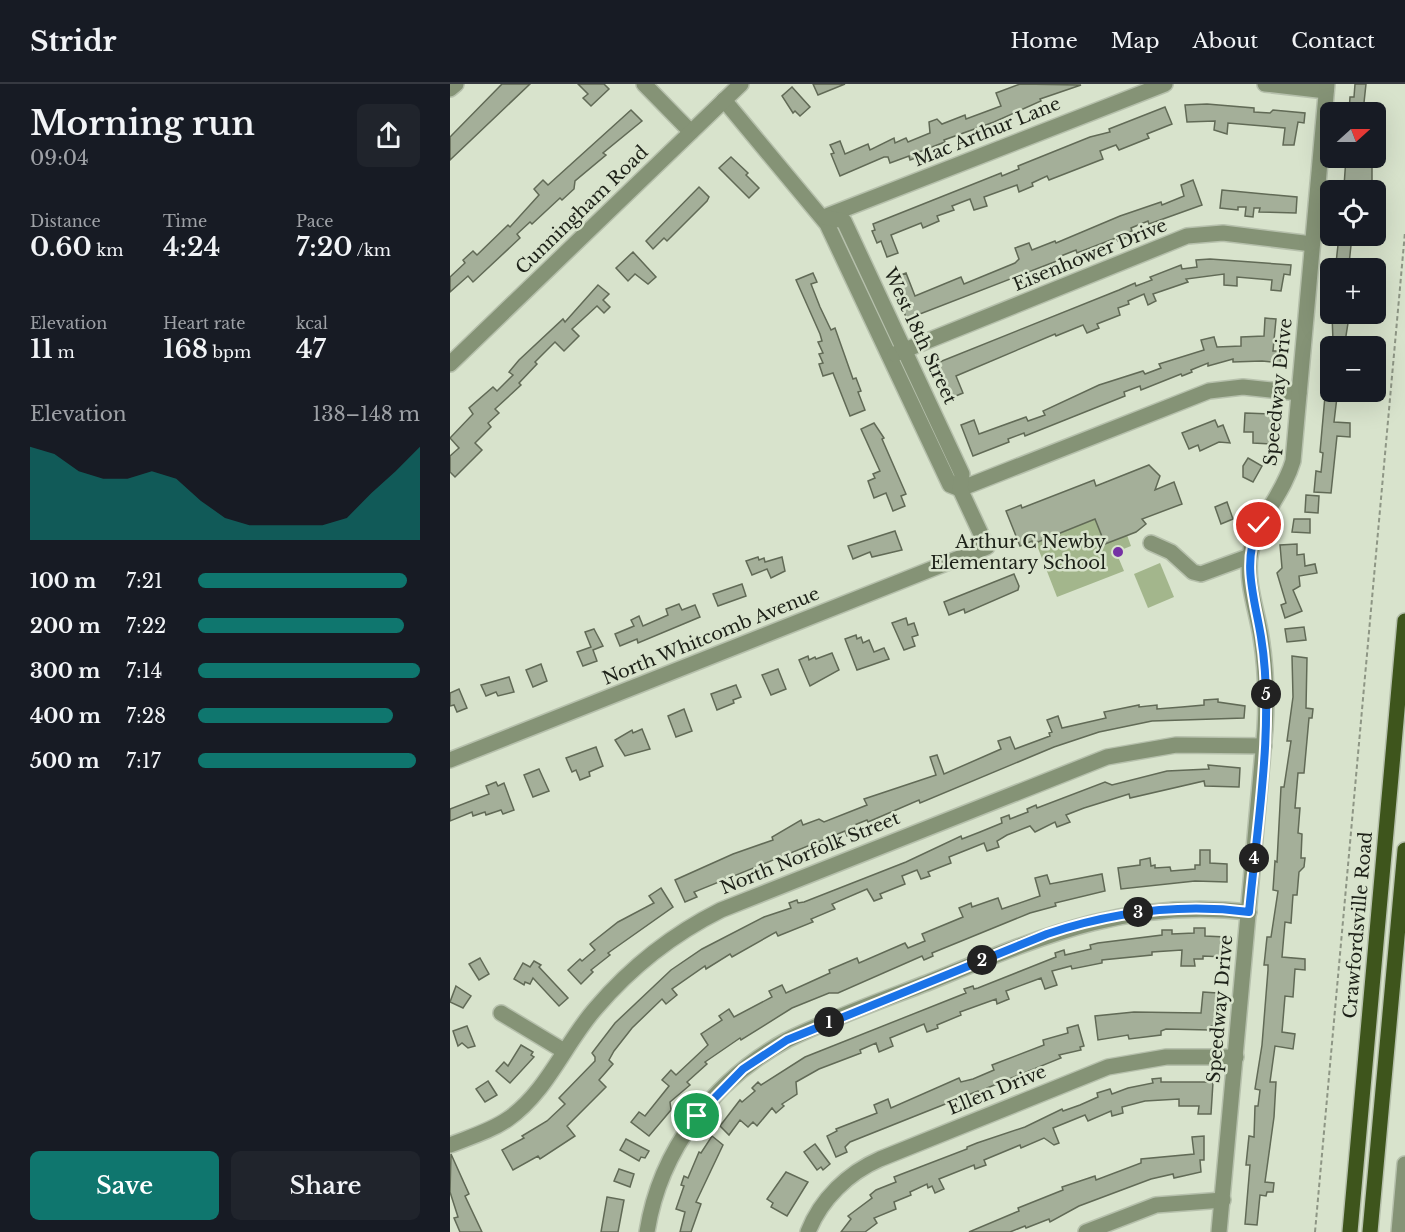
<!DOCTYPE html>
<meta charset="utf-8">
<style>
body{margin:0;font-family:"Libre Baskerville",serif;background:#20242c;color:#f1f3f6;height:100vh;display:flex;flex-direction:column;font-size:22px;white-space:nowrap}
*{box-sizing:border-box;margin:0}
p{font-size:20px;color:#9ea1a6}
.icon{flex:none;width:33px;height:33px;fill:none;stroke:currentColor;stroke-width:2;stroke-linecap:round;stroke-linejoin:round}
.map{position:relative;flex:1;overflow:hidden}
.panel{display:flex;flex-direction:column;background:#171b24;width:450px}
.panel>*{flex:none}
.needle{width:39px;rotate:69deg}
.fabs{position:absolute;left:870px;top:18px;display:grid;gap:12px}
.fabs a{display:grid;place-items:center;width:66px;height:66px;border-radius:9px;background:#171b24;box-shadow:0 6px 24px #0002;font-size:30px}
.pin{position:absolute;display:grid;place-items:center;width:51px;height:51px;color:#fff;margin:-26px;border:3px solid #fff;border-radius:50%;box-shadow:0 2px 6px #0007}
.km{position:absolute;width:30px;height:30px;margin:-15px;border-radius:50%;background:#222;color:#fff;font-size:16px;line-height:30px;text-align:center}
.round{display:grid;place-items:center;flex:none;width:63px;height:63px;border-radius:9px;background:#20242c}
.headline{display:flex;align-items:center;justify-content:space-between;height:102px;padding:0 30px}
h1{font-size:33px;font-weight:600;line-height:45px}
.figures{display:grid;grid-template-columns:repeat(3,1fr);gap:9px;height:102px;padding:6px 30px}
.figures div{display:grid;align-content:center}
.figures b{font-size:26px;font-weight:600}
.figures small{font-size:16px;font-weight:400}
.figures p{font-size:16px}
.chart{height:168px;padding:12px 30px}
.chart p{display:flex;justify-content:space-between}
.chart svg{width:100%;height:108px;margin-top:6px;fill:#0f766e;opacity:.7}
.button{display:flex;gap:12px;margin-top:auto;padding:12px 30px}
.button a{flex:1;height:69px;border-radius:9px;background:#0f766e;color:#fff;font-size:24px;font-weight:600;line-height:69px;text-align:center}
.button a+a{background:#20242c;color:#f1f3f6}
ul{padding:0 30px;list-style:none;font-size:20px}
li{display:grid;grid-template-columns:96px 72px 1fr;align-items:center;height:45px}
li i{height:15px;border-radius:8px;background:#0f766e}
header{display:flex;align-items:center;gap:36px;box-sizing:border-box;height:84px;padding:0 30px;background:#171b24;border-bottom:2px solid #363941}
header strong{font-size:28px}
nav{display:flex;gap:33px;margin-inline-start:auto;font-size:21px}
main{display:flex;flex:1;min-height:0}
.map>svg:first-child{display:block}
.green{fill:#a3b68c}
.building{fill:#a4af99;stroke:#616a56;stroke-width:1.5}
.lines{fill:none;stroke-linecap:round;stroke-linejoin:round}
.minor-casing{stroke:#b6c0ac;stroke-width:18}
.major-casing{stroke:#b6c0ac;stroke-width:18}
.path{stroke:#8e9685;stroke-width:2;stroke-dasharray:4.5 3;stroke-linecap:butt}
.minor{stroke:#859376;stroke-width:15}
.major{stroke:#3e551c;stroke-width:15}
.route-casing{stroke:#fff;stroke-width:12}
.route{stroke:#1a73e8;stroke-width:8}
.poi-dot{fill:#7531a4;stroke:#d8e3cc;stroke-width:2}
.labels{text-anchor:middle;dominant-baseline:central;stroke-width:5;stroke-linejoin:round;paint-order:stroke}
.street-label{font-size:18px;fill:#1d2118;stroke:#d8e3cc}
.poi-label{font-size:18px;fill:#1d2118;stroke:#d8e3cc;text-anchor:end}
</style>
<header>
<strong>Stridr</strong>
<nav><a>Home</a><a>Map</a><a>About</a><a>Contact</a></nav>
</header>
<main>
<section class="panel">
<div class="headline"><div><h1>Morning run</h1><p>09:04</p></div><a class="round"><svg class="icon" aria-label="share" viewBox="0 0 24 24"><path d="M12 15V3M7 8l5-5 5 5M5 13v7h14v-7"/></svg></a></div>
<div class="figures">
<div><p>Distance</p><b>0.60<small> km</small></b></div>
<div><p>Time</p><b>4:24</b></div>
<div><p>Pace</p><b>7:20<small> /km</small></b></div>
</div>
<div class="figures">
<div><p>Elevation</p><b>11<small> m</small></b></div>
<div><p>Heart rate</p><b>168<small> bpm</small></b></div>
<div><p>kcal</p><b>47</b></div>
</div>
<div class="chart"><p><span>Elevation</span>138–148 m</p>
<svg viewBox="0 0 160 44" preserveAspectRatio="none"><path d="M0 44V6L10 9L20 16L30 19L40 19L50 16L60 19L70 28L80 35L90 38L100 38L110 38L120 38L130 35L140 25L150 16L160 6V44z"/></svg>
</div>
<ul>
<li><b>100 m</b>7:21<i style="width:94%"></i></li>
<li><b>200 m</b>7:22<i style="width:93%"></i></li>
<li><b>300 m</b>7:14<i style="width:100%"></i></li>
<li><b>400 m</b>7:28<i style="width:88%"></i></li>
<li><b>500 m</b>7:17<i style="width:98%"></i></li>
</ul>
<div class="button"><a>Save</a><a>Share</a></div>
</section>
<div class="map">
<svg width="955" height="1148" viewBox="0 0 955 1148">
<rect width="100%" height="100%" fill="#d8e3cc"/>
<g class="green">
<polygon points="645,435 655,460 677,451 681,462 666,468 674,487 607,513 586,459"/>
<polygon points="710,479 724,513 698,524 684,490"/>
</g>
<g class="building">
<polygon points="52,0 80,0 0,76 0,53"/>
<polygon points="128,0 154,0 159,5 141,22 133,14 138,10"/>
<polygon points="363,0 395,0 368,11"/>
<polygon points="570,0 631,1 590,15 591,17 544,38 494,56 495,58 469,68 471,72 460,76 459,72 440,79 438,73 434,73 390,92 381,70 384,69 380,61 390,57 395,70 418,60 420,66 444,54 445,59 456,54 458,58 480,49 479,38 487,35 492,40 515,31 516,35 551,22 546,9"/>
<polygon points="905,0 916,0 913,28 899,28 900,13 904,13"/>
<polygon points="342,3 360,23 350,32 345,27 343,29 332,12"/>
<polygon points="757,20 804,24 804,28 820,29 823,26 855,29 854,39 848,38 844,61 833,61 835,44 778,39 777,50 764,46 765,37 737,38 735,21"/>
<polygon points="715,23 722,40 697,50 699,54 669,66 666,61 650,67 653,75 599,96 597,92 582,99 583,102 569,108 567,101 534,113 537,122 524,126 520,115 502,122 504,126 487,132 489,137 473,144 471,139 441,151 448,169 437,173 431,157 427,159 422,147 425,146 423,140 551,89 552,92 569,85 568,82 640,53 660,48 659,45"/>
<polygon points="181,26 192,37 153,69 156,71 125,97 124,105 112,116 110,114 82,140 80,138 67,150 70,154 23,198 18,192 0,208 0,193 15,179 13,176 23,167 27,171 58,141 60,143 89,111 84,105 93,96 98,101"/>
<polygon points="281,73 298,89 296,91 309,104 299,114 269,84"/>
<polygon points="896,74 922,74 922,105 899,106 899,102 894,102"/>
<polygon points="743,96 752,121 699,140 698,137 681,144 682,147 676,149 678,153 668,157 666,154 627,169 626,166 611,172 612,175 457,235 453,226 456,225 443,194 456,189 465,212 511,193 514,200 565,179 569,175 565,164 579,159 582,166 605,157 606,159 670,132 711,118 712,121 734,112 731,101"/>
<polygon points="249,103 259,113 257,117 217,157 214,154 203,165 196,157"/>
<polygon points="772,106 847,113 846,129 809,128 810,124 804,124 803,133 795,132 796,123 788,123 788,126 770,124"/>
<polygon points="889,152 902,152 899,180 886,179"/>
<polygon points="183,168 206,193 198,200 185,190 178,197 166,184"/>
<polygon points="760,175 841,181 840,191 834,190 831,207 821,206 822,196 787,193 787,202 774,201 774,190 736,195 738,198 703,210 706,217 698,221 694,210 678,217 679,220 668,224 670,231 647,240 649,244 637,249 633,241 606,252 605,250 506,292 513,309 501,314 494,297 491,298 487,279 669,206 685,199 686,202 702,196 700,193 731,181 732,185 747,183 746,176"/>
<polygon points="363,189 367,198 361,200 370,223 381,246 385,244 403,295 406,294 411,307 408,308 415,326 400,332 383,289 373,292 369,280 373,279 369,270 373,269 368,258 372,257 370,250 346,196"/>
<polygon points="148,201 159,210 153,216 160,223 154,229 147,222 122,245 129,252 114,267 105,258 85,278 87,280 69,299 71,301 45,325 49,329 38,339 41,343 25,359 32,366 5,393 0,388 0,372 9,364 0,354 23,330 19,324 43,303 47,307 63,291 59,288 69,276 113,235 115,238"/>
<polygon points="882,230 893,230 892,238 898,239 895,258 883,257"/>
<polygon points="815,234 826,235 823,267 831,267 830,279 812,277 783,278 783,275 758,282 758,279 741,286 742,288 732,292 731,290 691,306 690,302 674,308 675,312 575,352 574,349 558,355 559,358 523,372 511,341 524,336 529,350 576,333 578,337 595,331 593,327 649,301 693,287 695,290 711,284 709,280 754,266 751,256 764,253 767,263 791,262 791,253 814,252"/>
<polygon points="875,312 887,313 884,338 900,339 900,353 887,352 881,409 864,408 866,387 871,388 873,369 870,368"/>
<polygon points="795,329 822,330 821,360 803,359 803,348 794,348"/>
<polygon points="765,336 768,343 773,341 780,359 769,358 750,367 748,361 739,365 732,349"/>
<polygon points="424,339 434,354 432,355 456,410 451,412 455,422 443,427 436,409 424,414 418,397 425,394 423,390 430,387 411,345"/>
<polygon points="798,374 812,382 803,398 793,393 793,382"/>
<polygon points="699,381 710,392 705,406 724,398 732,420 692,435 696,440 686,448 655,460 645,435 583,460 582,457 570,462 556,427 571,421 572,424 644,396 646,402"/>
<polygon points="856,411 869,412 868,429 855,428"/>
<polygon points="777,418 783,435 771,440 765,423"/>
<polygon points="844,435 860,435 860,449 842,448"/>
<polygon points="445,447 452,466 422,473 420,468 403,475 398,462"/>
<polygon points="847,460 847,471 854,470 855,482 865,480 867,489 849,492 850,502 843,506 852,527 835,534 831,521 836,519 827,489 832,484 830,461"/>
<polygon points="308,473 309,476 314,474 315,478 332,473 335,487 321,494 317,485 302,491 296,477"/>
<polygon points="564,490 569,502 568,506 515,529 514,525 499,531 494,518"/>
<polygon points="292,500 296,512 268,522 263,510"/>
<polygon points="229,520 232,526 245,521 250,533 188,559 187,555 170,562 165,550 184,542 181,536 189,532 193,542 218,531 216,525"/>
<polygon points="456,534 458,541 464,539 468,551 462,553 465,562 454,566 442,539"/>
<polygon points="854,543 856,556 837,558 835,545"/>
<polygon points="144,545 153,562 143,566 147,577 133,582 127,568 141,563 135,548"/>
<polygon points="406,551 407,555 411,553 413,559 419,556 424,568 434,564 439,575 407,586 395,555"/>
<polygon points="382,569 389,586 360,602 349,576 358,572 359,576 365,573 366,575"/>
<polygon points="842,572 857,574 856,624 863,625 862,634 859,634 854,689 848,689 845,724 850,724 848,749 852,750 851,774 855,774 854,783 849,788 847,811 843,811 841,839 835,838 832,873 855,875 855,886 845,885 843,913 835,912 832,948 845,950 843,965 825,962 820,998 826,998 824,1033 815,1098 824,1099 823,1108 817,1108 816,1112 810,1111 807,1141 795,1140 800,1081 796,1081 799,1052 804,1053 805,1022 808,1022 810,1006 805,1005 812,961 818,886 818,881 814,881 815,872 817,853 821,853 828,807 823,806 825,777 827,778 831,703 834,703 841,657 837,657 843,613"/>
<polygon points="91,580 97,597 83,603 76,586"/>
<polygon points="328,585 336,605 321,611 312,591"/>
<polygon points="59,593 64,608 48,612 46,608 36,612 31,601"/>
<polygon points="286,601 291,613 283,616 284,619 267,626 261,610"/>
<polygon points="9,605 17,624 7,628 4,621 0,622 0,609"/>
<polygon points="768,615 768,618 795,622 794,634 702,637 649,648 604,663 470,719 469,716 418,738 417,736 402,742 404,748 397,752 395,747 244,808 247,813 235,818 225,796 283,770 323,756 322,753 351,736 353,741 369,735 374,738 417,721 414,715 486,691 480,673 487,671 494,690 551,665 548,657 560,653 565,665 600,652 599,649 602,648 597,636 608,632 612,644 656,634 654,628 689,621 689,623 707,621 707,625 732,623 754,621 754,616"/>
<polygon points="234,625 242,647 226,653 218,632"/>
<polygon points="192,645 200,665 175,672 165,656 182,646 183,649"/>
<polygon points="146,663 153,682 139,688 140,692 130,696 126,686 122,688 116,674"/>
<polygon points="758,681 790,684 789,703 755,702 754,697 680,714 679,710 634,724 616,731 620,738 607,743 605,738 585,748 580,742 557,751 547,757 549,763 537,767 534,759 499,773 501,779 478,788 480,792 471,795 467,786 452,792 455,800 430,810 432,814 424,817 417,805 382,820 385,825 361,835 363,838 328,852 326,848 282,873 280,870 256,885 255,882 222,905 227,911 216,920 212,915 182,944 164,967 159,976 163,980 149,996 156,1003 117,1042 125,1052 90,1075 88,1072 63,1086 52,1066 74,1054 72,1052 97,1037 115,1020 109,1014 145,977 145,973 142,969 165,939 221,886 252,865 314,833 341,824 339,819 347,816 348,819 354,818 456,778 511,752 512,755 530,748 552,739 551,734 559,731 560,735 578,728 577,725 586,721 587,724 655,698 662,701 717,687 759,685"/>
<polygon points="89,685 99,707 83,713 74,691"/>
<polygon points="46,698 48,702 54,699 64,726 53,730 51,726 36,731 35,728 23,732 22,728 0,737 0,725 39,710 36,702"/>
<polygon points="750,766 760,766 760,779 777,780 777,798 745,797 671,805 668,784 690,781 690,776 700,774 701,782 705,781 705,784 720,783 721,787 745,785 745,781 750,781"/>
<polygon points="652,790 655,807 605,819 606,822 580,829 482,869 483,872 474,876 472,872 388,909 379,909 342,924 291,956 290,954 255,978 257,980 237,998 240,1001 220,1018 221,1026 199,1052 181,1038 189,1028 195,1032 219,1002 212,996 221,986 226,991 258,961 251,950 272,936 269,932 279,925 284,933 322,913 319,907 332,901 336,909 380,889 379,886 407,874 409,879 455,859 458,864 475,857 472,850 513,833 509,824 521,819 522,823 548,814 552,825 590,812 585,794 597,791 600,800"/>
<polygon points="211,804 223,823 158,869 160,871 141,886 143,888 131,900 118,886 130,875 132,877 145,866 140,860 168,838 204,819 199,812"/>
<polygon points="744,844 755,844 755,852 776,853 775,873 753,872 753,875 744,875 745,882 731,882 732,866 702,868 702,871 652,876 652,879 622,885 621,882 602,887 607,901 595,905 591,894 556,907 559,915 547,920 546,915 510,928 511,931 487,941 488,944 477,948 474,940 440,954 443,962 429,968 426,959 410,966 411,969 369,985 346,998 347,1010 332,1020 334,1022 326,1029 322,1024 307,1042 303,1038 298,1043 290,1036 279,1051 270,1042 290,1016 292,1018 305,1007 302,1004 308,998 311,1001 355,973 516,909 514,905 523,902 524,905 528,904 606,873 605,869 614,866 615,871 641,865 640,861 648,859 712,851 712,846 722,846 722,850 744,849"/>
<polygon points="30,874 39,890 29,896 19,880"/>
<polygon points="84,877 91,881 89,883 118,914 109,922 83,894 80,900 75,898 74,901 64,895 73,879 80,883"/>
<polygon points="6,902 21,912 13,924 0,918"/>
<polygon points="753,908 767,909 768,940 761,942 760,946 716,945 711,947 711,951 679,955 678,951 648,956 645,932 684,928 751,929"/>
<polygon points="628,941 634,962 630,963 631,966 609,971 611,974 537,1004 538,1008 530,1011 528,1007 400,1058 395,1063 397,1068 386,1073 377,1052 387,1047 386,1045 427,1029 424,1021 438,1015 441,1024 509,994 511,998 523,995 544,986 542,981 594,961 593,956 618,949 617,944"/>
<polygon points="17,942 25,962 18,964 12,959 8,962 3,947"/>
<polygon points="71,961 83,968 81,971 84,973 60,999 46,987 54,978 58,982"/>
<polygon points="711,994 711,998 763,998 761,1030 748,1030 749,1022 729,1022 729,1015 695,1017 672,1023 673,1029 662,1032 661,1027 638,1037 635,1031 603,1044 609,1059 604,1061 594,1054 571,1064 570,1061 534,1076 536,1081 525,1085 524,1081 489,1095 494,1105 485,1109 482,1102 478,1104 477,1100 460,1108 461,1111 444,1118 446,1125 424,1134 427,1139 415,1148 391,1148 401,1135 398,1132 422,1114 420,1111 426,1106 446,1098 444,1093 517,1065 517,1063 527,1059 575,1043 612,1025 613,1027 630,1021 648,1013 647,1009 660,1005 662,1010 678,1004 703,999 702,995"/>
<polygon points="38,997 47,1011 35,1018 26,1005"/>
<polygon points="262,1052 273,1061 246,1118 251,1120 241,1148 230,1148 235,1128 226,1125 234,1102 231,1101 234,1092 238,1094 249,1068 251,1069"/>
<polygon points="754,1052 754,1076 750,1076 751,1088 724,1094 723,1090 701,1095 629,1122 600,1138 599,1135 576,1144 575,1142 560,1148 519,1148 569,1127 568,1124 613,1106 612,1103 645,1092 646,1096 691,1079 691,1075 744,1070 742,1053"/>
<polygon points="176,1055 199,1067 195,1074 191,1073 189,1077 170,1066"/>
<polygon points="365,1060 380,1080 373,1086 371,1083 367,1086 354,1068"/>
<polygon points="1,1070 19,1110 15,1112 32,1148 10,1148 4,1134 8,1133 0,1108"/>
<polygon points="169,1085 184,1090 180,1103 164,1097"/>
<polygon points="336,1088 358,1098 337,1132 321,1123 323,1119 317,1115"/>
<polygon points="157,1113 174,1116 168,1148 151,1148"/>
</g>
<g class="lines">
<g class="minor-casing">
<g id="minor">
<polyline points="194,0 241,48"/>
<polyline points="815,0 876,7"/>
<polyline points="0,5 6,0"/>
<polyline points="274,16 377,140 500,401 510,405"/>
<polyline points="374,133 715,0"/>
<polyline points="445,270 737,152 773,149 862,160"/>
<polyline points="0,280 291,0"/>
<polyline points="510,405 759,307 793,303 849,309"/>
<polyline points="701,459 721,468 743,488 751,490 800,472"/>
<polyline points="0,676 537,463 510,405 512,390 394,137 374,133"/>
<polyline points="51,929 114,967"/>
<path d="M0,1061C20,1053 41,1047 58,1035C97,1008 115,959 146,924C181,883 223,850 271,826L657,673L726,661L814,662"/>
<path d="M197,1148C210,1065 264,996 337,956C382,934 430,917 477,899C588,854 675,814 799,828"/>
<path d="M358,1148C371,1115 398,1089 430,1075L658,983L716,973H786"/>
<polyline points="636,1148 706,1121 773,1116"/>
<path d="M769,1148L815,645C817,614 816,584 811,553C807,527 796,499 800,472C806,435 833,412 843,377L877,0"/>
<polyline points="949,1148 955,1080"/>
</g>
</g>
<g class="major-casing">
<g id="major">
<polyline points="900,1148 955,537"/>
<polyline points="920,1148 955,766"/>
</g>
</g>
<polyline class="path" points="865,1148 955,148"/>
<use href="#minor" class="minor"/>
<use href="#major" class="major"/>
</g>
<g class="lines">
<g class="route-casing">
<path id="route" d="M247,1032L293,985L337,956L597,850C663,828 730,819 799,828C807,742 825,638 811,553C805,515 791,479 809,441"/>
</g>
<use href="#route" class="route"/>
</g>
<circle class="poi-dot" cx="668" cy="468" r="6"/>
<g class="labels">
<g class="street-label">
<text transform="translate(537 48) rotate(-22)">Mac Arthur Lane</text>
<text transform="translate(132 126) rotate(-44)">Cunningham Road</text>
<text transform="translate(640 171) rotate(-22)">Eisenhower Drive</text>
<text transform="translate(470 252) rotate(65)">West 18th Street</text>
<text transform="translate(828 308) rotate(-84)">Speedway Drive</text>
<text transform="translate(261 552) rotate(-22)">North Whitcomb Avenue</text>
<text transform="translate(360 769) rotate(-22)">North Norfolk Street</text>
<text transform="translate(908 841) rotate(-85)">Crawfordsville Road</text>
<text transform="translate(770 925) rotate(-85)">Speedway Drive</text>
<text transform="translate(547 1006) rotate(-22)">Ellen Drive</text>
</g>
<g class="poi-label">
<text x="656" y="458">Arthur C Newby<tspan x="656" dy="21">Elementary School</tspan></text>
</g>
</g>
</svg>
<div class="fabs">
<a><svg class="needle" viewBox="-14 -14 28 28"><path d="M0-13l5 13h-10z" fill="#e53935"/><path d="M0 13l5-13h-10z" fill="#9ea1a6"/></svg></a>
<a><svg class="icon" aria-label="locate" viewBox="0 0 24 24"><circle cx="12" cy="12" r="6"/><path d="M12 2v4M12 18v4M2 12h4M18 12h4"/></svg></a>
<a>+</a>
<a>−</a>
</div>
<div class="pin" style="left:247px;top:1032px;background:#1e9e55"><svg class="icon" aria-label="arrive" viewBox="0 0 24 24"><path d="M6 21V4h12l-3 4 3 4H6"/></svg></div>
<div class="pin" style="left:809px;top:441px;background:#d93025"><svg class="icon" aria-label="check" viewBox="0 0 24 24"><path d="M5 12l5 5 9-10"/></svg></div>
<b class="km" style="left:379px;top:938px">1</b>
<b class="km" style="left:532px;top:876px">2</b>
<b class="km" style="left:688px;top:828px">3</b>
<b class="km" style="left:804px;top:774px">4</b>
<b class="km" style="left:816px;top:610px">5</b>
</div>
</main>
